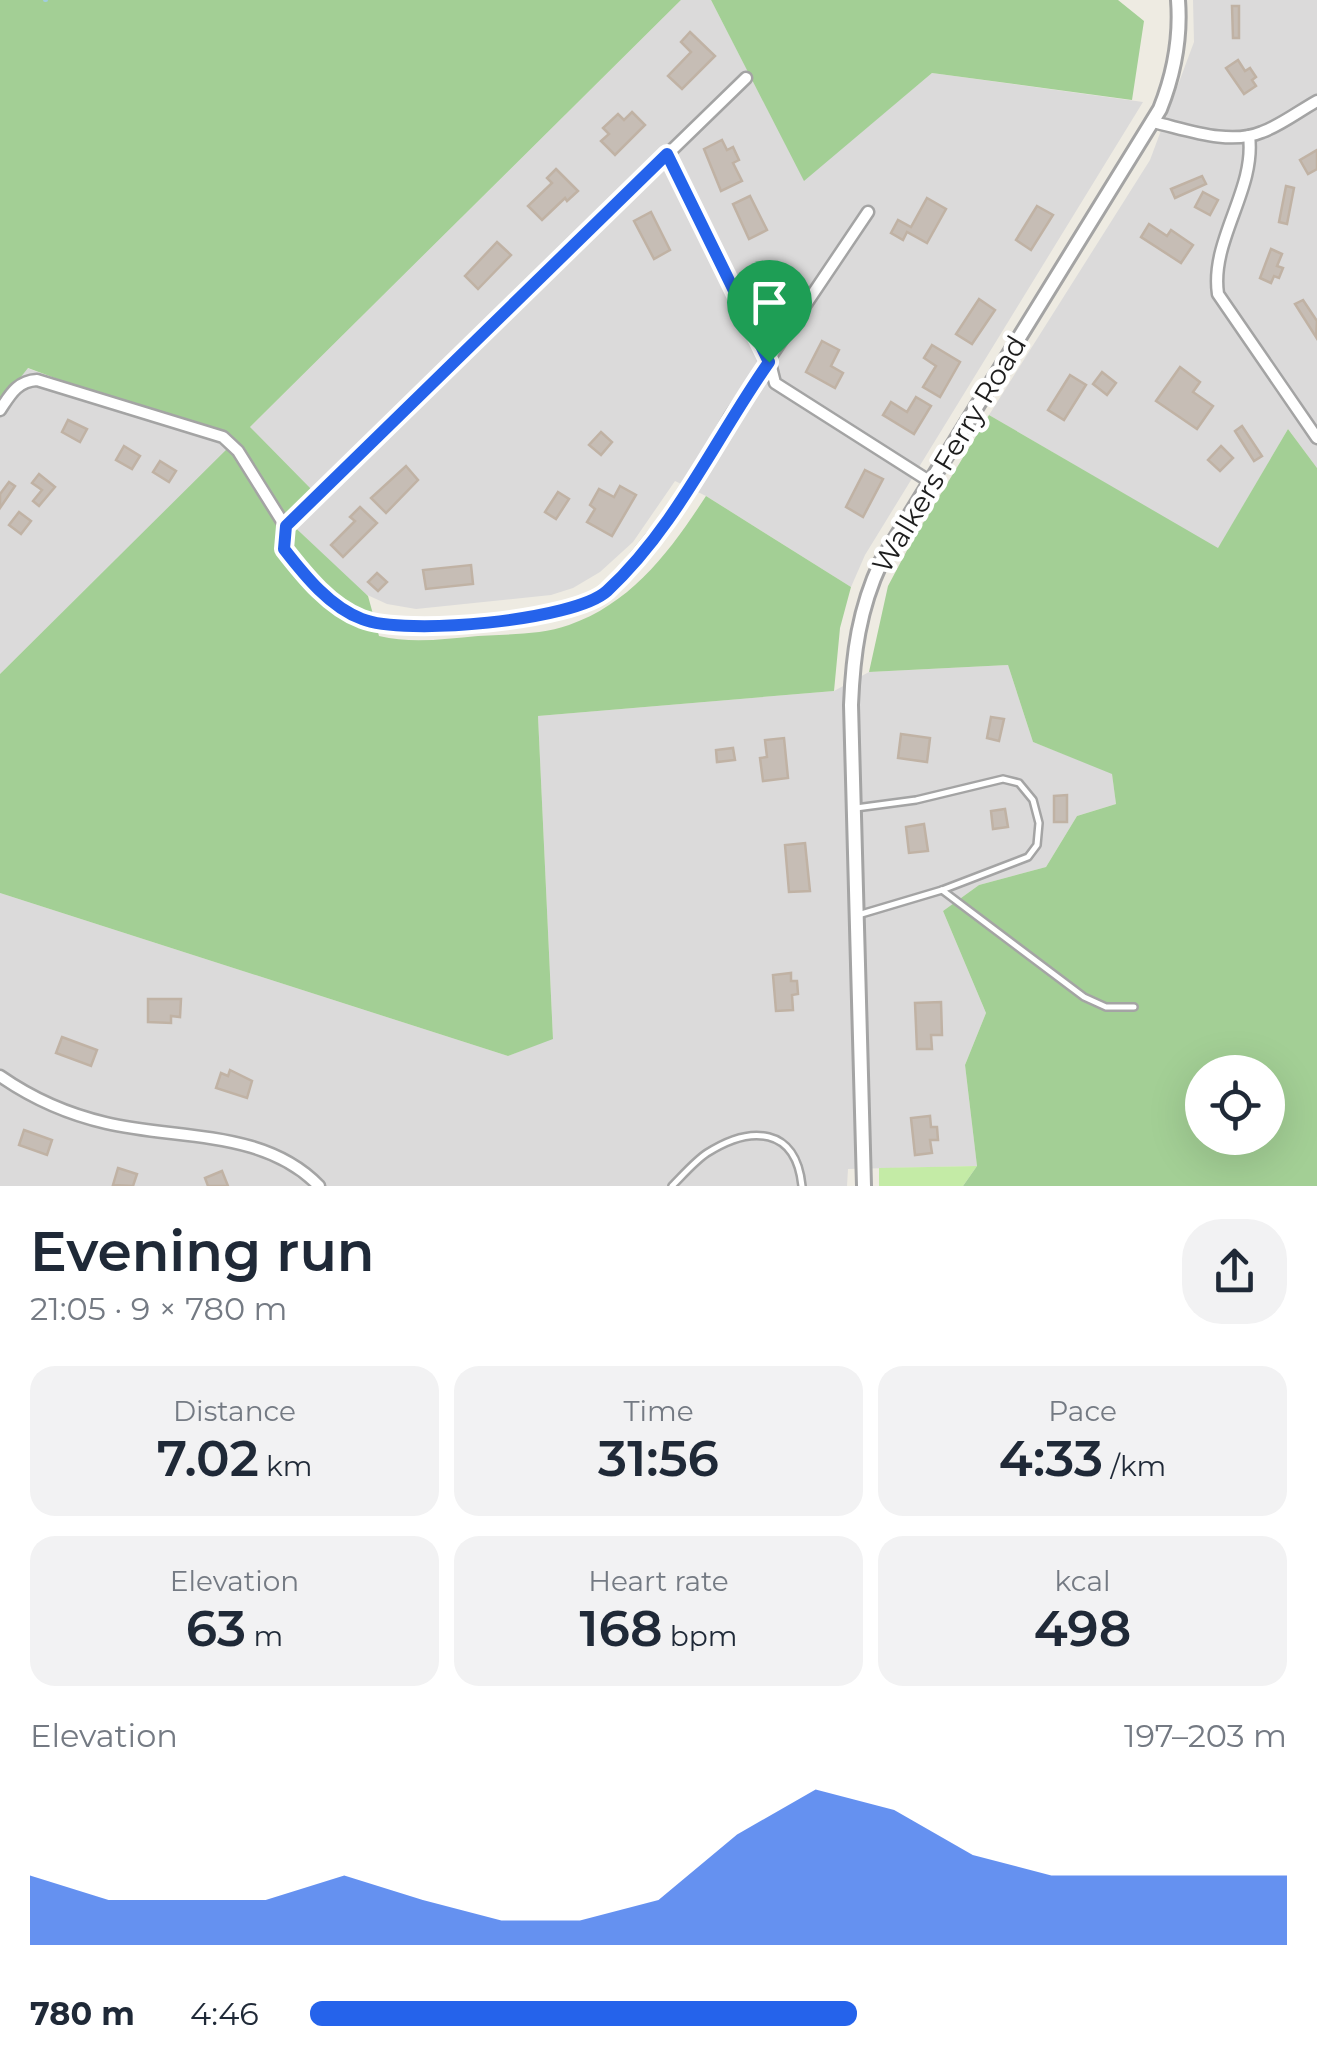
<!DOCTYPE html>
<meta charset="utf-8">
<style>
body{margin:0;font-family:Montserrat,sans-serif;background:#f2f2f3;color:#1f2937;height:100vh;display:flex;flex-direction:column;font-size:38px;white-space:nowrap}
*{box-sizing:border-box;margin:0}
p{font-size:32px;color:#747a83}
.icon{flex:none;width:55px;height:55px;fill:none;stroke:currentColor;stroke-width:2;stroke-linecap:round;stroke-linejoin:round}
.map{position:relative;height:1186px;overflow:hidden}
.side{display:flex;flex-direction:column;background:#fff;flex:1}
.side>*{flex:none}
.buttons{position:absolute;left:1185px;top:1055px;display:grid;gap:20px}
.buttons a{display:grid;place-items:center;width:100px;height:100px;border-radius:50%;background:#fff;box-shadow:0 10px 40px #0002;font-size:50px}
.pin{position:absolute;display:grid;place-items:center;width:85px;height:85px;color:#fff;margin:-102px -42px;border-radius:50% 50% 50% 0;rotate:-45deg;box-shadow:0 0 10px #0007}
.pin .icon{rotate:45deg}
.round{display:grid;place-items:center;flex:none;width:105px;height:105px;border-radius:40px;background:#f2f2f3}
.summary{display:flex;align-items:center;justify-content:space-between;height:170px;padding:0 30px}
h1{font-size:55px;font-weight:600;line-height:75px}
.figures{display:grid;grid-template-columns:repeat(3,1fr);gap:15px;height:170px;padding:10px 30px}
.figures div{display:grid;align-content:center;border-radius:25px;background:#f2f2f3;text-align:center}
.figures b{font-size:50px;font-weight:600}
.figures small{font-size:28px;font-weight:400}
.figures p{font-size:28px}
.chart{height:280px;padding:20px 30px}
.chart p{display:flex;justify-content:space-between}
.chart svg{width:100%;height:180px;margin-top:10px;fill:#2563eb;opacity:.7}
ul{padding:0 30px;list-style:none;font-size:32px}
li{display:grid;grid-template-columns:160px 120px 1fr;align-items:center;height:75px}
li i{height:25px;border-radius:12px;background:#2563eb}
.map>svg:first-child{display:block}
.residential{fill:#dbdada}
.grass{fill:#c4eba6}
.forest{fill:#a3cf95;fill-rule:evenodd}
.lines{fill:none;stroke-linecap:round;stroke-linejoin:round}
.stream{stroke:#a1cdde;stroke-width:4}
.building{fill:#c6bdb5;stroke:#c0b2a4;stroke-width:2.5}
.service-casing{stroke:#a4a4a4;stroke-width:10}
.minor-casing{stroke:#a4a4a4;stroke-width:15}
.tertiary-casing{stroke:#a4a4a4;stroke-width:18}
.service{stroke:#fff;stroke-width:5}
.minor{stroke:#fff;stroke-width:10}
.tertiary{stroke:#fff;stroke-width:12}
.route-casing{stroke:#fff;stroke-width:20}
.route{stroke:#2563eb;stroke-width:12}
.labels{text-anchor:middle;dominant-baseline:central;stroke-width:9;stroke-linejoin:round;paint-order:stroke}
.street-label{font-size:28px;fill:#1d1d1d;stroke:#fff}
</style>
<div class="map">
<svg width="1317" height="1186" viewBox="0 0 1317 1186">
<rect width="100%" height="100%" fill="#eeebe2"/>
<g class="residential">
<polygon points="681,0 711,0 804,180 932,73 1143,102 865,555 851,587 706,496 675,481 633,542 600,572 573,588 551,595 416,609 387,604 363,593 285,518 250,427"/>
<polygon points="1193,0 1317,0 1317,468 1288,429 1218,549 989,415 1150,160 1194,42"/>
<polygon points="27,368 233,444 0,674 0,403"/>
<polygon points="1008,665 1033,742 1112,773 1116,804 1077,816 1046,867 979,885 943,911 986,1013 965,1065 977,1166 848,1169 847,1186 0,1186 0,893 508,1056 553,1038 538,716 834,691 869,672"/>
</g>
<polygon class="grass" points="977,1166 963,1186 879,1186 879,1168"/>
<g class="forest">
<path d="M0,0H681L250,427L312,490L285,518L368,596L379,636C412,644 444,639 478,636C508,634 541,635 569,625C632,603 671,550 706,496L851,587L840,628L834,691L538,716L553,1039L508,1056L0,893V674L232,444L28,368L0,403Z"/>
<polygon points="711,0 1118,0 1144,21 1132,100 932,73 804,181"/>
<path d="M989,415L1218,548L1288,429L1317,468V1186H963L977,1166L965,1065L986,1013L943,911L979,885L1046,867L1077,816L1116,804L1112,774L1033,742L1008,665L869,672L888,586L912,541ZM1202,1072H1268V1138H1202Z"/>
</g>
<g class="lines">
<polyline class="stream" points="45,0 46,0"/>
</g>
<g class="building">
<polygon points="1232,6 1239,6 1239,38 1233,38"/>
<polygon points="690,32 715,56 682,89 668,76 691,52 681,42"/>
<polygon points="1238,60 1245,71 1250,68 1256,77 1252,80 1256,86 1244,94 1226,68"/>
<polygon points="632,112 645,125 615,155 601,141 609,134 603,128 618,114 624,120"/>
<polygon points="722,140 727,150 733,147 739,160 733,163 742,181 721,191 704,149"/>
<polygon points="1317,150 1317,169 1308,174 1300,160"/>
<polygon points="556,169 578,191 567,201 565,198 542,220 528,206 552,183 547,178"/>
<polygon points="1202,176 1206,184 1175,198 1171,189"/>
<polygon points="1286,186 1294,188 1287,224 1279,222"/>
<polygon points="1203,192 1218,200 1210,215 1195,207"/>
<polygon points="750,196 767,230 749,239 733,204"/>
<polygon points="927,198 946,209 927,243 907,232 903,240 891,233 898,220 911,227"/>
<polygon points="1037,206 1053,215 1031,250 1016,240"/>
<polygon points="651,212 670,250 654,259 634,221"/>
<polygon points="1149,224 1167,236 1171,230 1193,245 1181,263 1141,237"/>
<polygon points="497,242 511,255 478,289 465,276"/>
<polygon points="1271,249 1282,254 1277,266 1283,268 1279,278 1274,276 1271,283 1260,278"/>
<polygon points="979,299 995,310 972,344 956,334"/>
<polygon points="1303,300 1317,321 1316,337 1295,304"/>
<polygon points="822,341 839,350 831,366 843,373 835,388 806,372"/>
<polygon points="932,345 960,362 940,397 923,387 936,366 924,358"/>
<polygon points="1180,367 1200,382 1193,392 1213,406 1197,429 1156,401"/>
<polygon points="1102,372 1116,383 1107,395 1093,384"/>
<polygon points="1070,375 1086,385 1064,420 1048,410"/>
<polygon points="916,397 931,406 914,434 883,415 891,402 907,412"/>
<polygon points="68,420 87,429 80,442 62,432"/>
<polygon points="1242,426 1262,456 1254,461 1235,431"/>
<polygon points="601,432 612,442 601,455 589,445"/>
<polygon points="124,446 140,456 132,469 116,460"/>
<polygon points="1221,446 1233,458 1220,471 1208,460"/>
<polygon points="160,461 176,471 169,482 153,472"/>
<polygon points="406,466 418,480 386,513 371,498"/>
<polygon points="865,470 883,479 863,517 846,507"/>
<polygon points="39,474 55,487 39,506 33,501 42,490 32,483"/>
<polygon points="9,482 15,486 0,508 0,494"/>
<polygon points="620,486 636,495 612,536 587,522 595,509 590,505 599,489 614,497"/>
<polygon points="558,492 569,499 556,519 545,512"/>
<polygon points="360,507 377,523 343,557 331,545 355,521 350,517"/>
<polygon points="19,512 31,521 21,534 9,525"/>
<polygon points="471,565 473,584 426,589 423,570"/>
<polygon points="377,573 387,582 378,591 368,582"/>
<polygon points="991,717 1004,719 999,741 987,738"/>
<polygon points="901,734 930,738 927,762 898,758"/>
<polygon points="784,738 788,778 763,781 760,758 767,757 765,740"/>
<polygon points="733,748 735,760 717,762 716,750"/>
<polygon points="1067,795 1067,822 1054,822 1054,796"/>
<polygon points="1005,809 1008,827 993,829 991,811"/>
<polygon points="924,824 928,851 909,853 906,827"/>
<polygon points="805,843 810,891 789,892 785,845"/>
<polygon points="791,973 791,981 797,981 798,994 792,995 793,1010 776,1011 773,975"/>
<polygon points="148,999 181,999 180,1017 171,1016 171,1023 148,1022"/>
<polygon points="941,1002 942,1035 931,1035 932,1049 917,1049 915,1003"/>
<polygon points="62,1037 97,1050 91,1066 56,1053"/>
<polygon points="230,1070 252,1081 247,1098 216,1088 221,1073 228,1076"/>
<polygon points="930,1116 931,1127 937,1127 938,1140 930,1140 932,1153 915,1155 911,1118"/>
<polygon points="24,1130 52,1140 47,1155 19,1145"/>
<polygon points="118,1168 137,1174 133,1186 113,1185"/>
<polygon points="222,1171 228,1186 208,1186 205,1178"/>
</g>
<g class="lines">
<g class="service-casing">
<g id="service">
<polyline points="856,808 916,800 1003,779 1019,783 1033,800 1039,823 1037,845 1028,857 942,890 858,915"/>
<polyline points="942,890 1084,997 1106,1007 1134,1007"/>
<path d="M672,1186C683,1175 695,1161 707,1153C751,1125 796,1127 802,1186"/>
</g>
</g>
<g class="minor-casing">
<g id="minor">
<polyline points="746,78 285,526 284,549 319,589 345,611 386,625 455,626 545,615 593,601 619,578 684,498 730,417 868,212"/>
<path d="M1153,122C1185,129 1229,146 1262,132C1281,125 1299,111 1317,101"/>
<path d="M1249,136C1256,190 1210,240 1218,294L1317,438"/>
<polyline points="667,154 768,355 775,383 929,481"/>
<path d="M0,410C10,395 17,381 37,380L223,437L238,451L285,526"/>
<path d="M0,1076C33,1099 67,1114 106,1123C178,1140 264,1129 319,1186"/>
</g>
</g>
<g class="tertiary-casing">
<path id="tertiary" d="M864,1186L851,705C853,654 859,609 881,562L1160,109C1174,74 1181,39 1178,0"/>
</g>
<use href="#service" class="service"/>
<use href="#minor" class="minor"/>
<use href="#tertiary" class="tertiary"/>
</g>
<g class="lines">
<g class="route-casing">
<path id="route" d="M667,154L769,362C715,439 676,527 607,591C574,621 404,636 362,619C330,607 305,576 284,549L286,526Z"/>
</g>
<use href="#route" class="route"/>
</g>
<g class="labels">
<g class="street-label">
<text transform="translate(949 454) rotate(-59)">Walkers Ferry Road</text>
</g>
</g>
</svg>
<div class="buttons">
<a><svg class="icon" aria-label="locate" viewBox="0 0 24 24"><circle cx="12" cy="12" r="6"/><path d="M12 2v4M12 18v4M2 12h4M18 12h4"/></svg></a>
</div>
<div class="pin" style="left:769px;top:362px;background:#1e9e55"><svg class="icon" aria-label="arrive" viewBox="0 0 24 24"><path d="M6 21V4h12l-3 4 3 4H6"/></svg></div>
</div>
<section class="side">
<div class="summary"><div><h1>Evening run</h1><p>21:05 · 9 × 780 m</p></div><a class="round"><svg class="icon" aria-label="share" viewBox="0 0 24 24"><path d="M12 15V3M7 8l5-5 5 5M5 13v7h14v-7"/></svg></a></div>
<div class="figures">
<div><p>Distance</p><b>7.02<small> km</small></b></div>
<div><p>Time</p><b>31:56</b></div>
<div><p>Pace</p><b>4:33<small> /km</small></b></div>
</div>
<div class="figures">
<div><p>Elevation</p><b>63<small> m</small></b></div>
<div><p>Heart rate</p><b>168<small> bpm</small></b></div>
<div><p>kcal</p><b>498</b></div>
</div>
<div class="chart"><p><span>Elevation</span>197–203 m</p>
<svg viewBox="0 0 160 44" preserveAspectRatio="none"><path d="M0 44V27L10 33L20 33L30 33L40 27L50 33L60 38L70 38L80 33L90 17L100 6L110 11L120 22L130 27L140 27L150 27L160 27V44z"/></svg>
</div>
<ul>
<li><b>780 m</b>4:46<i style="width:56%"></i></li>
</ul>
</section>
